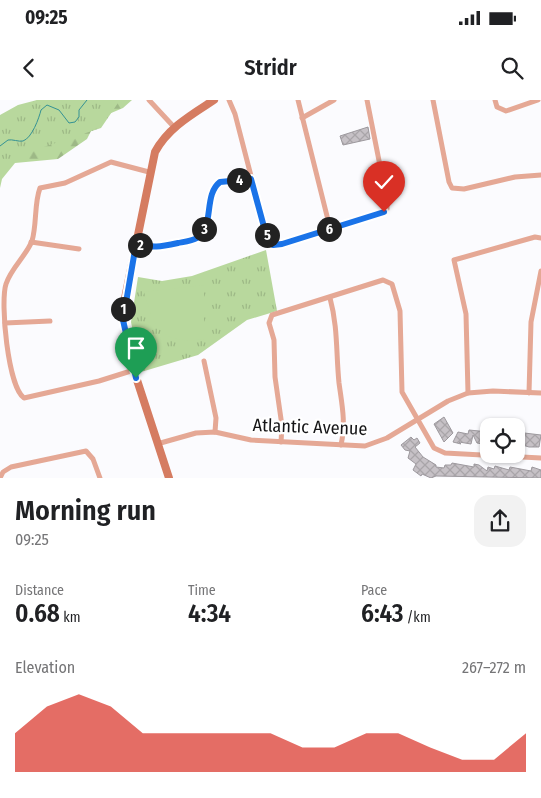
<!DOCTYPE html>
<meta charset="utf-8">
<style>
body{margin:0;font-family:"Fira Sans Condensed",sans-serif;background:#f2f2f2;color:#202124;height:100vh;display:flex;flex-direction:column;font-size:19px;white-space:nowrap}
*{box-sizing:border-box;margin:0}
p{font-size:16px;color:#757577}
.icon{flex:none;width:28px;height:28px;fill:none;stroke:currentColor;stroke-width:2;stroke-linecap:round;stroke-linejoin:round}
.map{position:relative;height:378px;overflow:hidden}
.drawer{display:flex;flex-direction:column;background:#fff;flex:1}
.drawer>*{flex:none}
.controls{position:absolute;left:480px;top:318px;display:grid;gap:10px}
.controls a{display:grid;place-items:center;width:45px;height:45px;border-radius:10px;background:#fff;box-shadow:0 1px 4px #0004;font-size:25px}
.pin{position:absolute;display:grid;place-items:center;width:42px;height:42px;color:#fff;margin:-51px -21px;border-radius:50% 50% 50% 0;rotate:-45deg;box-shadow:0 0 5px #0007}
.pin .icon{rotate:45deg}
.km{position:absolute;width:25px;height:25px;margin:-12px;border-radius:50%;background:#222;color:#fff;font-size:14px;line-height:25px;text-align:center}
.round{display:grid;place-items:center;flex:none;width:52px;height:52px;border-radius:15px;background:#f2f2f2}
.headline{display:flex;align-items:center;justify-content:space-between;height:85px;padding:0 15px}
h1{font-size:28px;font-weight:600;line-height:38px}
.metrics{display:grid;grid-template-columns:repeat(3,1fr);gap:8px;height:85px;padding:5px 15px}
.metrics div{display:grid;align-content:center}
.metrics b{font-size:25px;font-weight:600}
.metrics small{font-size:14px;font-weight:400}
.metrics p{font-size:14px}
.chart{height:140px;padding:10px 15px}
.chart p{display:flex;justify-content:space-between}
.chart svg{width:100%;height:90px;margin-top:5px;fill:#d93025;opacity:.7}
.status{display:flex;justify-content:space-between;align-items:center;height:35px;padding:0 25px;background:#fff;direction:ltr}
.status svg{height:14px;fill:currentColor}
header{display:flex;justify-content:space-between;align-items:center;height:65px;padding:0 15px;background:#fff;font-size:22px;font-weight:600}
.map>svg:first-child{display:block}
.forest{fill:url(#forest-firs)}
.park{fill:url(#park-tufts)}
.pitch{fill:#b8d89d}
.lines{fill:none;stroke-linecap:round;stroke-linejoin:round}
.stream{stroke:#349294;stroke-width:1}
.building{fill:url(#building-cross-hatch);stroke:#9d999e}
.street{stroke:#e5a895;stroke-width:5}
.secondary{stroke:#d57c61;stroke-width:8}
.route-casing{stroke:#fff;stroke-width:10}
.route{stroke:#1a73e8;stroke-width:6}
.labels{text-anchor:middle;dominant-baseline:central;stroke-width:4.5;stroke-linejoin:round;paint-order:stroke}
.street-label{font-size:18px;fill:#151517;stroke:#fff}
</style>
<div class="status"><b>09:25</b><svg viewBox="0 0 49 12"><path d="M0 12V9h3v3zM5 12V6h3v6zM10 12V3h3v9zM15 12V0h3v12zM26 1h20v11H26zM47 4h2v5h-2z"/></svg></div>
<header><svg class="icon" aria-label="back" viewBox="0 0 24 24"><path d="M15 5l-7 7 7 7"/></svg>Stridr<svg class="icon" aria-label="search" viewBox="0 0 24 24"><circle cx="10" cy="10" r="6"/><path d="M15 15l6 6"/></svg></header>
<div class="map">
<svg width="541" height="378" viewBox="0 0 541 378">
<defs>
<pattern id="forest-firs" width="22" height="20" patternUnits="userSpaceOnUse" patternTransform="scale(1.25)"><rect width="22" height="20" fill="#b8d89d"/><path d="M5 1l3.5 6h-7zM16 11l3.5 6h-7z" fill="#9db886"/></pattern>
<pattern id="park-tufts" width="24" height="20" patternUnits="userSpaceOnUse" patternTransform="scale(1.25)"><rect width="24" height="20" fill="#b8d89d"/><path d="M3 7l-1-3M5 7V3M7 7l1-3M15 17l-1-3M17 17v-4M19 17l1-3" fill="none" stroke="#9db886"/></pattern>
<pattern id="building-cross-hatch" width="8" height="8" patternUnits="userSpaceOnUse" patternTransform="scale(1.25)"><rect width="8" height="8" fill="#c6c1c6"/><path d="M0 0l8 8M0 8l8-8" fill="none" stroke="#a9a5a9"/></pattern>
</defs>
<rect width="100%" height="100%" fill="#fbfbfe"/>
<polygon class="forest" points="37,0 132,0 123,8 97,19 87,39 58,59 15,63 2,79 0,88 0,15 18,5"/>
<g class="park">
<polygon points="38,0 120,0 101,28 13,57 0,73 0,21 19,7"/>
<polygon points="266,150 277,211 247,220 198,255 141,272 131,222 138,177 162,181 192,176"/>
</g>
<path class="pitch" d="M204,185V239C162,245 154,229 144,192Z"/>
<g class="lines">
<path class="stream" d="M0,46L8,40C12,39 19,42 23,41C32,38 39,18 41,10L47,5L59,10L69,23L75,22L79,17V10L87,0"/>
</g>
<g class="building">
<polygon points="368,27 370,39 343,45 340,36"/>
<polygon points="444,317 453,333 444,342 434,324"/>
<polygon points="469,330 489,332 489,345 477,343 473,335 471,344 459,342 461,344 453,342 458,332 468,334"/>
<polygon points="516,332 541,335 539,347 529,347 516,343"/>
<polygon points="411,337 414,340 417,338 420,343 415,347 423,357 436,365 436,367 444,368 445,365 451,365 452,363 474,367 474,364 479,365 487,371 488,367 494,369 495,366 509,370 510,367 531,371 532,367 541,370 541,378 436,376 431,378 422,374 421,376 413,370 416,364 408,358 410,351 405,350 401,345"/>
</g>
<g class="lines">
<g class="street">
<polyline points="149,0 174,27"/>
<polyline points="229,0 235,14 267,138 273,145 282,144 379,114 387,109 387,101 367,0"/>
<polyline points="298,0 330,128"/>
<polyline points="433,0 449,82 452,88 464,89 515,77 541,75"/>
<polyline points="495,0 497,7 506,11 538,0"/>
<polyline points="302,18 334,0"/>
<polyline points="31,142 79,149"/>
<path d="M135,144C155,148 161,146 180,142C185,141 191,141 195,139C215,131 202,95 217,83C225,78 242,79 251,79"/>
<path d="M330,198C338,227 336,254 339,283C342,305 346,323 341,345"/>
<polyline points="5,223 50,221"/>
<polyline points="204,261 216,318 215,332"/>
<path d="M134,270L99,281L24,298C8,287 0,202 6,184C11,168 26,156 32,141C37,124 34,104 40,88L65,83L111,62L149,72"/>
<polyline points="468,293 466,214 454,160 535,137 541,138"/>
<polyline points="529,293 531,222 541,171"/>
<polyline points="281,342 282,326 275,277 274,240 269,223 272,215 383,180 392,184 400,211 402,292 434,348 445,353 541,358"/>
<polyline points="157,344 196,333 215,332 251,340 365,346 387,338 448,301 468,293 493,291 541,293"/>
<polyline points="0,378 3,372 11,367 86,351 93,359 100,378"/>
</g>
<path class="secondary" d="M169,378L136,277L125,233L123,208L155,52C168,28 191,15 214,0"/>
</g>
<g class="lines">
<g class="route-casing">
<path id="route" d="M136,278L123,220L136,144C154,148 159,147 178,143C183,142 192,141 197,138C215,127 203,95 220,82L251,79L267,138L273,145L282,144L384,112"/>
</g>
<use href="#route" class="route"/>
</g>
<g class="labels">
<g class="street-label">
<text transform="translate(310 327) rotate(2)">Atlantic Avenue</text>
</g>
</g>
</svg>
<div class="controls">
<a><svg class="icon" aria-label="locate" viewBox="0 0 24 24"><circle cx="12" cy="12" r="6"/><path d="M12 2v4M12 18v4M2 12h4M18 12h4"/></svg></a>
</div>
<div class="pin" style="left:136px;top:278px;background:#1e9e55"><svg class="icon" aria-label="arrive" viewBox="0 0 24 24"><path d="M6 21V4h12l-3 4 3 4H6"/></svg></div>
<div class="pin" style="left:384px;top:112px;background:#d93025"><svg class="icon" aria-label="check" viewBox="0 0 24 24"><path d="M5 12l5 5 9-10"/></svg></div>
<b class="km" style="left:123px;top:209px">1</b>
<b class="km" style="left:140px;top:145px">2</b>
<b class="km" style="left:204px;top:129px">3</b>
<b class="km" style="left:239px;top:80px">4</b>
<b class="km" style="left:267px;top:135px">5</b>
<b class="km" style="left:329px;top:129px">6</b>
</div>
<section class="drawer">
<div class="headline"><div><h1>Morning run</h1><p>09:25</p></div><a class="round"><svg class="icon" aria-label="share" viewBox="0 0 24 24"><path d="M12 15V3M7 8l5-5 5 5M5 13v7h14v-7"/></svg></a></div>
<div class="metrics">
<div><p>Distance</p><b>0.68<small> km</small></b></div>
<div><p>Time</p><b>4:34</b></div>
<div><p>Pace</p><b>6:43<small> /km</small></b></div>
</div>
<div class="chart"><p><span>Elevation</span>267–272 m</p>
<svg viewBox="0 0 160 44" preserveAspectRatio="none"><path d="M0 44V25L10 12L20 6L30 12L40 25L50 25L60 25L70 25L80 25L90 32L100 32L110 25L120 25L130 32L140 38L150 38L160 25V44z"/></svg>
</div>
</section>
